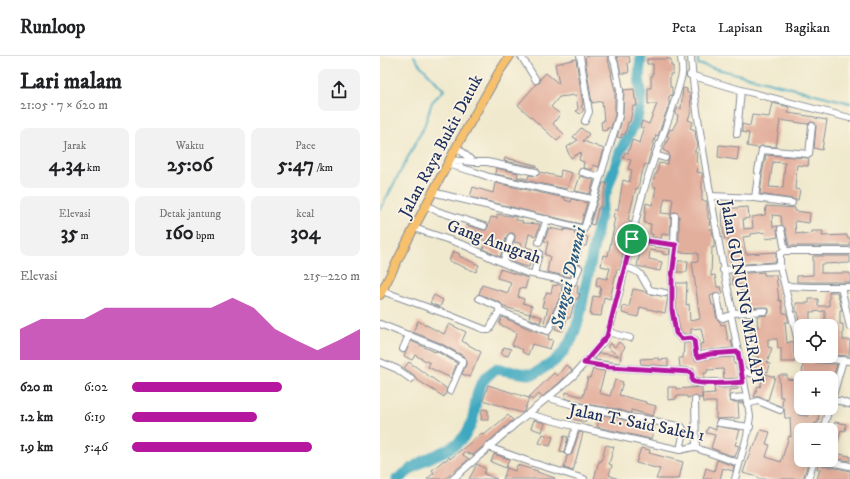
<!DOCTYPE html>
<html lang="id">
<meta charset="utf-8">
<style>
body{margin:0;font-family:"IM FELL DW Pica",serif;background:#f2f2f2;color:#202124;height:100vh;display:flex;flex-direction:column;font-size:15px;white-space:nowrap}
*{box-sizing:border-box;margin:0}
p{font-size:13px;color:#757577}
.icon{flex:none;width:22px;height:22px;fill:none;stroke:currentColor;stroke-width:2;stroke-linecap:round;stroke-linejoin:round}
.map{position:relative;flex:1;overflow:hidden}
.side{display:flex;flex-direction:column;background:#fff;width:380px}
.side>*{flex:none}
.buttons{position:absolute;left:414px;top:263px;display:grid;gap:8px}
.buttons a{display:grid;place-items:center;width:44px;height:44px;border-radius:8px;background:#fff;box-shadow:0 2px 10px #0003;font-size:20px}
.pin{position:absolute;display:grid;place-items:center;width:34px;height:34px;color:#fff;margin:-17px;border:2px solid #fff;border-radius:50%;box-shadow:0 1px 4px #0007}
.round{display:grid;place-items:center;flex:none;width:42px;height:42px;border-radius:8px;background:#f2f2f2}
.head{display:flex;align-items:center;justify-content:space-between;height:68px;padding:0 20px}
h1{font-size:22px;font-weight:800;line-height:30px}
.metrics{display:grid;grid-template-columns:repeat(3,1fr);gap:6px;height:68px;padding:4px 20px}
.metrics div{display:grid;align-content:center;border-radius:8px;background:#f2f2f2;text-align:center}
.metrics b{font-size:20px;font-weight:800}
.metrics small{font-size:11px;font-weight:400}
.metrics p{font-size:11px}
.chart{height:112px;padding:8px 20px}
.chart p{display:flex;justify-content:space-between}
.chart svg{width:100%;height:72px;margin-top:4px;fill:#b5179e;opacity:.7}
ul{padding:0 20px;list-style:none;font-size:13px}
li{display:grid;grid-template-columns:64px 48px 1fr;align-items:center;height:30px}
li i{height:10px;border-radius:5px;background:#b5179e}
header{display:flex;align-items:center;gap:24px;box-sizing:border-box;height:56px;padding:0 20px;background:#fff;border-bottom:1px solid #e0e0e0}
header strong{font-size:19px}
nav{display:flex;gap:22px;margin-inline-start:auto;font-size:14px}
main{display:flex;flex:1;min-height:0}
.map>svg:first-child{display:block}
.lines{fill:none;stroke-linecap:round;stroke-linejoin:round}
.stream{stroke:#3ea8bf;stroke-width:2}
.river{stroke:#3ea8bf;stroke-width:11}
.building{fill:#e3af9d;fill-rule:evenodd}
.minor-casing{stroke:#868c96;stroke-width:8}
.major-casing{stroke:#868c96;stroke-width:10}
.minor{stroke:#fff;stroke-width:6}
.major{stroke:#f7c06c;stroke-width:8}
.route-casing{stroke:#fff;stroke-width:8}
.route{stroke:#b5179e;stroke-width:5}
.labels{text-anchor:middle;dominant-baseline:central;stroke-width:3.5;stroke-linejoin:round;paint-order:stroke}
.street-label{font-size:17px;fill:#1b2f5e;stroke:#fcf5e5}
.water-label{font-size:18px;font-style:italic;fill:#275980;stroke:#fcf5e5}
</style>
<header>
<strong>Runloop</strong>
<nav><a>Peta</a><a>Lapisan</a><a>Bagikan</a></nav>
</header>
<main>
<section class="side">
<div class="head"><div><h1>Lari malam</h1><p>21:05 · 7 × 620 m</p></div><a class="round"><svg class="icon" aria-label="share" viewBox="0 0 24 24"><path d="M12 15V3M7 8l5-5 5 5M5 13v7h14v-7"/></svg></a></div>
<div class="metrics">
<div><p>Jarak</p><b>4.34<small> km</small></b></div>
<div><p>Waktu</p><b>25:06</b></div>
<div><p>Pace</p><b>5:47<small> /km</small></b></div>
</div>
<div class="metrics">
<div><p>Elevasi</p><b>35<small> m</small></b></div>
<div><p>Detak jantung</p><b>160<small> bpm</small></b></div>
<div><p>kcal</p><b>304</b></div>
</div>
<div class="chart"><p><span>Elevasi</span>215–220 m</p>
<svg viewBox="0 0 160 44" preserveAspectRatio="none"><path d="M0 44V25L10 19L20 19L30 19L40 12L50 12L60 12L70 12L80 12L90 12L100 6L110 12L120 25L130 32L140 38L150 32L160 25V44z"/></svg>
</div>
<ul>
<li><b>620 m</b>6:02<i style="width:66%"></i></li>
<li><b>1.2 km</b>6:19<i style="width:55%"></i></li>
<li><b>1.9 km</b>5:46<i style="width:79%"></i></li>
</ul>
</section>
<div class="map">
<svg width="470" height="423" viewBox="0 0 470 423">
<rect width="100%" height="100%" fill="#fcf5e5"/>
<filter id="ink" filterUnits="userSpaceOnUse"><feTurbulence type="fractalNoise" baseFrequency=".025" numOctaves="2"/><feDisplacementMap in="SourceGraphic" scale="8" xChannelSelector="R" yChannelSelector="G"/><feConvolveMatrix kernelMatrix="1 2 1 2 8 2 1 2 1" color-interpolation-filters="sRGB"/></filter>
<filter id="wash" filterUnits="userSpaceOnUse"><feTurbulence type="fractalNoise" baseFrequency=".012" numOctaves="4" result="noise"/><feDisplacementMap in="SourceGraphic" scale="16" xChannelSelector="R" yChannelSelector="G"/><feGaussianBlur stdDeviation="0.9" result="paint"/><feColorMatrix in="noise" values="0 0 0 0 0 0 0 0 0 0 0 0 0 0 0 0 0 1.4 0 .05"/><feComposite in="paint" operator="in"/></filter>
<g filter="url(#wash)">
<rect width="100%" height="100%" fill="#f0e9cd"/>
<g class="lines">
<g class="stream">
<polyline points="318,0 318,8 470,47"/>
<polyline points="0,154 44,71 52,46 64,34 39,8 34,0"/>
</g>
<path class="river" d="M17,423C25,418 32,412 40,407C55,398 76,393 86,378C102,354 87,332 116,313L147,318H154L172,307L180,300L192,283L199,263L223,145L240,96L257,63L260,47L261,37L259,21L261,0"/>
</g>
<g id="blocks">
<g class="building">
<polygon points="207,0 227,0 232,18 231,18 232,23 235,34 235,59 231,72 227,72 227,74 222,75 221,66 224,65 222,45 212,47 205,2"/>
<polygon points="237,0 249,0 250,6 248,7 249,17 241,17"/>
<polygon points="196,3 203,49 201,50 204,54 200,58 196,55 198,53 196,39 179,41 171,51 180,58 173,68 184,78 177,85 138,49 156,28 160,26 160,23 166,17 179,28 175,8"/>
<polygon points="267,3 291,3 291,10 293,10 293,18 290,18 290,31 292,31 292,39 289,40 289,49 284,62 278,80 276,79 267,109 265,108 262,117 261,117 258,133 256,132 250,156 248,165 250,165 240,214 237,213 230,243 224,241 221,260 210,259 213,240 219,241 221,231 216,230 217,221 227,223 230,212 221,210 223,199 228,200 234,171 233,171 235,162 233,161 235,154 238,154 243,124 249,126 252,114 248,113 251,104 243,102 245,96 248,97 252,84 260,87 264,73 260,71 262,65 269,68 277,48 268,48 268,32 271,32 271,20 273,20 273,8 267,8"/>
<polygon points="303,32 307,33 307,37 310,37 311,55 308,64 313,66 310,72 315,74 316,83 318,89 314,96 317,96 316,106 318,106 317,116 322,117 322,145 327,145 327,154 328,155 328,163 330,163 329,173 332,173 334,185 334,192 332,191 331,220 335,219 337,231 341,231 343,238 337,237 330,240 332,249 334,249 337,263 340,266 341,269 345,268 348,285 351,285 353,292 330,294 320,296 320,288 324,287 321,272 311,273 311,278 304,278 300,274 296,254 296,227 307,227 306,249 309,248 310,265 320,263 312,205 318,206 318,197 299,196 299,160 296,156 291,157 293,143 285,142 281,157 291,158 290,179 282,178 281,183 272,181 273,178 270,178 271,168 264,167 266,147 272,149 274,142 276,131 272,130 275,118 277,118 279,107 287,108 289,103 289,97 283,94 289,81 287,80 290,73 292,74 297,65 298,59 295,58 298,51 301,53"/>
<polygon points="254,33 255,43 256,43 257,50 253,50 250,66 248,66 245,79 242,78 241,82 237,81 243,60 244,34"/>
<polygon points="392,47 409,51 408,57 435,61 435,62 447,64 442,94 434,92 436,70 435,67 431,66 428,68 400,64 396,91 382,90 378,92 367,90 369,77 362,76 362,68 370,70 372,59 389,61"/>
<polygon points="201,72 209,78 203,85 224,93 219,111 213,109 212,114 203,112 204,106 199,104 201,96 191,102 187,94 188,94 187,91 198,84 193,81"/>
<polygon points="339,89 359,91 357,104 338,101"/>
<path d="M386,99L429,102L428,110L417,109L415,133L420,134L418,144L380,138L382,121V118ZM393,106L405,107L403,132L389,131Z"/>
<polygon points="125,102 156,109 156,111 124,105"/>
<polygon points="116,112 138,117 137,121 148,123 149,119 157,120 160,116 180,121 181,114 192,117 187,133 115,118"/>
<polygon points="200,120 214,124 210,138 195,135"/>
<polygon points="115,127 185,142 185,144 191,146 192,143 207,147 201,168 90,141 93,131 113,137"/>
<polygon points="223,127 227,127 220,152 218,152 214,169 210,168"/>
<polygon points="386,150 415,152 415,155 430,157 429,167 415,165 416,178 423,177 423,179 432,177 432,175 443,175 442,180 467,179 467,182 470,182 470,190 409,190 405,172 402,169 401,160 392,159 393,171 398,170 397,173 398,181 386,183 385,176 371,178 371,180 363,181 366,198 396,196 396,206 351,209 348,183 345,184 343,174 342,153 368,151 369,162 363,163 364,173 373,172 372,161 385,159"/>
<polygon points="117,158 136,161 136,164 143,165 142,167 160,168 156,180 149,178 146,191 153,193 149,211 140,209 128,204 131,195 140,197 142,188 134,186 135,180 133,177 130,177 127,179 120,201 103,193 106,185 84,176 86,169 103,174 106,174 108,171 111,161 117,162"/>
<polygon points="169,172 184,175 184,173 195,175 194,178 208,181 206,190 202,190 198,208 195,210 190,221 167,216 170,200 165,199 168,186 164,185"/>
<polygon points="256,188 290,193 289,199 283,198 283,196 270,194 269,203 282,206 280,215 257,210 260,197 255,196"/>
<polygon points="73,195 80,198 79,200 99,209 96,216 69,205"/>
<polygon points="433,200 470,200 470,207 441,208 441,217 470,217 470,226 417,226 417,220 433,219"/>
<polygon points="298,205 308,205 307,216 297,216"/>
<polygon points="120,213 148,222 145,233 140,232 138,241 144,243 143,247 152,250 150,258 124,251 121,247 99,238 102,229 128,237 131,226 117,222"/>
<polygon points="384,216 384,219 396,219 399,245 401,244 403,257 406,257 408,261 408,266 405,266 407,287 413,285 414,291 413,291 415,306 401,306 401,292 398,292 397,283 388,283 388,291 392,292 387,307 390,308 388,316 375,313 379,301 372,299 377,283 371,283 371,271 378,271 377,260 387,259 389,257 389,253 385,251 365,252 364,248 366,248 366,237 361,237 361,229 353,229 352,218"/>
<polygon points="177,228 182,230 181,239 167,267 164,266 168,252 162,251 164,243 167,236 171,237 173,229 176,230"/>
<polygon points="196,229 198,229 197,237 200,238 198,243 195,243 190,262 187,262 183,275 175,273 189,242 191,230"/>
<polygon points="253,233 263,235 269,238 288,241 285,257 260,251 258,261 242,257 243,250 249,251"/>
<polygon points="449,236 457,236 462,254 460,254 460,268 463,268 463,284 470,284 469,300 453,299 454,291 451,290 451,267 445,267 445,255 430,256 430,269 419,269 418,256 416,256 416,247 429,247 429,243 438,243 438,250 449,250"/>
<polygon points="54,239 63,244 60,251 50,247"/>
<polygon points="150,257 162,261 160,267 149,262"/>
<polygon points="122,261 157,276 169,279 168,283 173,284 170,293 152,288 148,299 142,296 143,294 132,289 137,277 119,268"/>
<polygon points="38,265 64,278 69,268 86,276 82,285 101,296 90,321 82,318 87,306 85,301 60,287 33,276"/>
<polygon points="31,285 55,296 56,295 77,307 71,322 48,311 50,307 35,299 32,304 24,300"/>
<polygon points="239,286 245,291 241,297 240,307 215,304 216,301 219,297 239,300 227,291 230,287 235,291"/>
<polygon points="304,287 311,287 312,300 316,305 331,302 354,301 354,308 356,308 359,322 344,323 343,313 327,314 327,317 324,317 324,322 316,322 314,313 300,311 299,302 303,302"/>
<polygon points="124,291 131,293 128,300 121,298"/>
<polygon points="279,302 279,304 288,303 288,310 261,308 260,303"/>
<polygon points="29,306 66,332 66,337 64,341 36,323 34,319 24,312"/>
<polygon points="423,306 437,307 457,308 454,319 446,318 445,321 438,320 438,319 422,318"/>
<polygon points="186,309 192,314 179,327 162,341 159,338 152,344 149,341 174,317 177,320"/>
<polygon points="213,313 225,315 219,337 230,340 235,324 243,326 239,339 266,346 265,347 276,350 273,360 251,354 251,357 249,357 237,353 205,348 185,342 186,336 203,341 208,321 210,322"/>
<polygon points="385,318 395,321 388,344 379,341 374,341 378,330 380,331 382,325 386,323"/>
<polygon points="399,319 407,319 407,323 415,324 415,334 421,334 421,340 419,340 418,342 417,352 418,352 419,359 429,360 430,352 439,352 438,367 435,367 434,374 421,374 421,404 429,404 423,423 378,423 378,421 363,417 372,390 374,391 381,374 390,376 386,388 390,389 386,401 401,406 409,380 411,381 410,362 405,362 404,353 402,350 403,341 400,341"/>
<polygon points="108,329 149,342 144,355 142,357 103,344"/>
<polygon points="288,331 296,331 296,333 322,331 322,342 319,342 315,340 307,342 307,340 296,340 296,343 288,344"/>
<polygon points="334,331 343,332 358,331 358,333 349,334 349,342 351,346 363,346 363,347 358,347 359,362 336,363 336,346 323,346 322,338 335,337"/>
<polygon points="102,353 108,354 108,364 101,364"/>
<polygon points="195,354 208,357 205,366 192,363"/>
<polygon points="128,359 133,364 93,399 84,396 83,399 89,403 65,423 47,423 54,417 52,414 64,404 65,405 69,401 70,403 102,377 104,379"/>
<polygon points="221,359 235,361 247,365 275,370 271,383 217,371"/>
<polygon points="154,364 165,367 162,376 151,372"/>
<polygon points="455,366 466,368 465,375 461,374 455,397 470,400 470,405 451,402 452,393 451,392 451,378 453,378"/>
<polygon points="336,370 360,374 355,389 359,390 355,401 331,392 335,379 326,377 328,371 336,374"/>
<polygon points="199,376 203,377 193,415 184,412 187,400 192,398"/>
<polygon points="163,378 173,381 170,390 159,387"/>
<polygon points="184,380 188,381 184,396 180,395"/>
<polygon points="226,389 234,391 229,408 232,409 229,419 238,423 214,423 219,405 221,406"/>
<polygon points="261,392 270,394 269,397 303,406 299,423 276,423 280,413 256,407"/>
<polygon points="114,398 129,403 126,412 111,406"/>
<polygon points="337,404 354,410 353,415 343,412 340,423 323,423 326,412 334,415"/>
<polygon points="97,408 106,413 104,418 117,423 89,423"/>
<polygon points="438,408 470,415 470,423 437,423 440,413 437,413"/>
<polygon points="137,409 158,415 157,416 175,422 175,423 123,423 127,412 135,415"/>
</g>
</g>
</g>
<g filter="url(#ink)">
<use href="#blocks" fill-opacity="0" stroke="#868c96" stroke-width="1"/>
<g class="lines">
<g class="minor-casing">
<g id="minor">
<polyline points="141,0 156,24"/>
<polyline points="200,0 209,56 205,65"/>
<path d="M311,0C313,38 320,75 326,112C334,161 342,209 353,257L351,259L367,341L370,361L367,380L355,423"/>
<polyline points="310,19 361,34 470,62"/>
<polyline points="357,78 361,34"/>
<polyline points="77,91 93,106 107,106 156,116"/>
<polyline points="275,99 285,102"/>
<polyline points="69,104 93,106"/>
<polyline points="67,108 95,116 109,121 212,143"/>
<polyline points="378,115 382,94 429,98 432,70"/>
<polyline points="202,116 220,121"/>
<polyline points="52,136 204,173 239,60 240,34 235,8 232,0"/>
<polyline points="331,140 375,142 412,147"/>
<polyline points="375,142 378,120"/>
<polyline points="46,149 57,155 104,170"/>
<polyline points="295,160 294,187 295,189 292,220 292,254 296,277 302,283 311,282 315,284 316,299 318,301 330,298 358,296"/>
<polyline points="34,172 84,189 132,211 147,217 193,226 199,212"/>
<polyline points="401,173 405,195"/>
<polyline points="252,183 295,189"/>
<polyline points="159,186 167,163"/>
<polyline points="123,207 131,181"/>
<path d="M245,211C266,217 259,220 270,234L285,237"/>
<polyline points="343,214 400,210"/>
<polyline points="154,218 159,197"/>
<polyline points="406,230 431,231 470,231"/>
<polyline points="461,231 470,271"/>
<polyline points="2,235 66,258 106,274 109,274 119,256 122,256 168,275 185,240 187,225"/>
<polyline points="337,241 341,261 343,262 351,259"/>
<polyline points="99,242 117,250 119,251 119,256"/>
<polyline points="353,257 385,255"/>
<polyline points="0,268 58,291 83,305 70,335"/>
<polyline points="228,276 250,282"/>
<polyline points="23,293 29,279"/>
<polyline points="421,298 400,210 400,197 404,195 470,195"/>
<polyline points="422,300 425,301 470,305"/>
<polyline points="0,306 17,313 31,323"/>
<polyline points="205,307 229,311 310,316 312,319 312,325 315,327 336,326 343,328 363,326"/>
<polyline points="361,314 382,321"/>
<polyline points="169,342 204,352 236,357 248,361 265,363 302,371 304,375 300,394"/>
<polyline points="353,342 367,341"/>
<polyline points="315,344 316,392"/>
<polyline points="451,345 460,345 468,348"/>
<polyline points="451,347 463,304"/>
<polyline points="367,348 378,345 400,354"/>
<polyline points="148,358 205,373 300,394 313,391 359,407"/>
<polyline points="339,367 370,371"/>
<polyline points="443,374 449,352"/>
<polyline points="108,391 153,407 204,423"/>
<polyline points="188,396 196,371"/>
<polyline points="440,404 470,410"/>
<path d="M73,423L134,369L182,330L195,318L222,287L227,280C243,234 249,184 263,137C274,97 293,59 302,18C303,13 301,6 301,0"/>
<polyline points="428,423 434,404"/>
</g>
</g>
<g class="major-casing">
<polyline id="major" points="0,239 34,172 78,88 119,16 130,0"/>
</g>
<use href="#minor" class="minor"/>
<use href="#major" class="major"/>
</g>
</g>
<g class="lines" filter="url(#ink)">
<g class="route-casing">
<path id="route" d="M252,183L296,189L292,220V254L296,277L302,283L311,282L314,284L316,299L318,301L330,298L358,296L363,326C354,327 318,329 312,325V319L310,316L229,311L204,307L227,280Z"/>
</g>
<use href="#route" class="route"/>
</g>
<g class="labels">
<g class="street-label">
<text transform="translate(61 90) rotate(-62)">Jalan Raya Bukit Datuk</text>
<text transform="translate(114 186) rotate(20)">Gang Anugrah</text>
<text transform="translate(362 236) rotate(80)">Jalan GUNUNG MERAPI</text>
<text transform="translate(257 367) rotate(11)">Jalan T. Said Saleh 1</text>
</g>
<g class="water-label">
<text transform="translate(189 222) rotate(-77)">Sungai Dumai</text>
</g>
</g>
</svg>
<div class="buttons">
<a><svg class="icon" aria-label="locate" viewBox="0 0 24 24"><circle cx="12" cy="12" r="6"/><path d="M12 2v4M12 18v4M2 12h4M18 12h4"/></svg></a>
<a>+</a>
<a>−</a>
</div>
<div class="pin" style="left:252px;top:183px;background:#1e9e55"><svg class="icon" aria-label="arrive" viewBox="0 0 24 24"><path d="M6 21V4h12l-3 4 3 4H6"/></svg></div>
</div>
</main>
